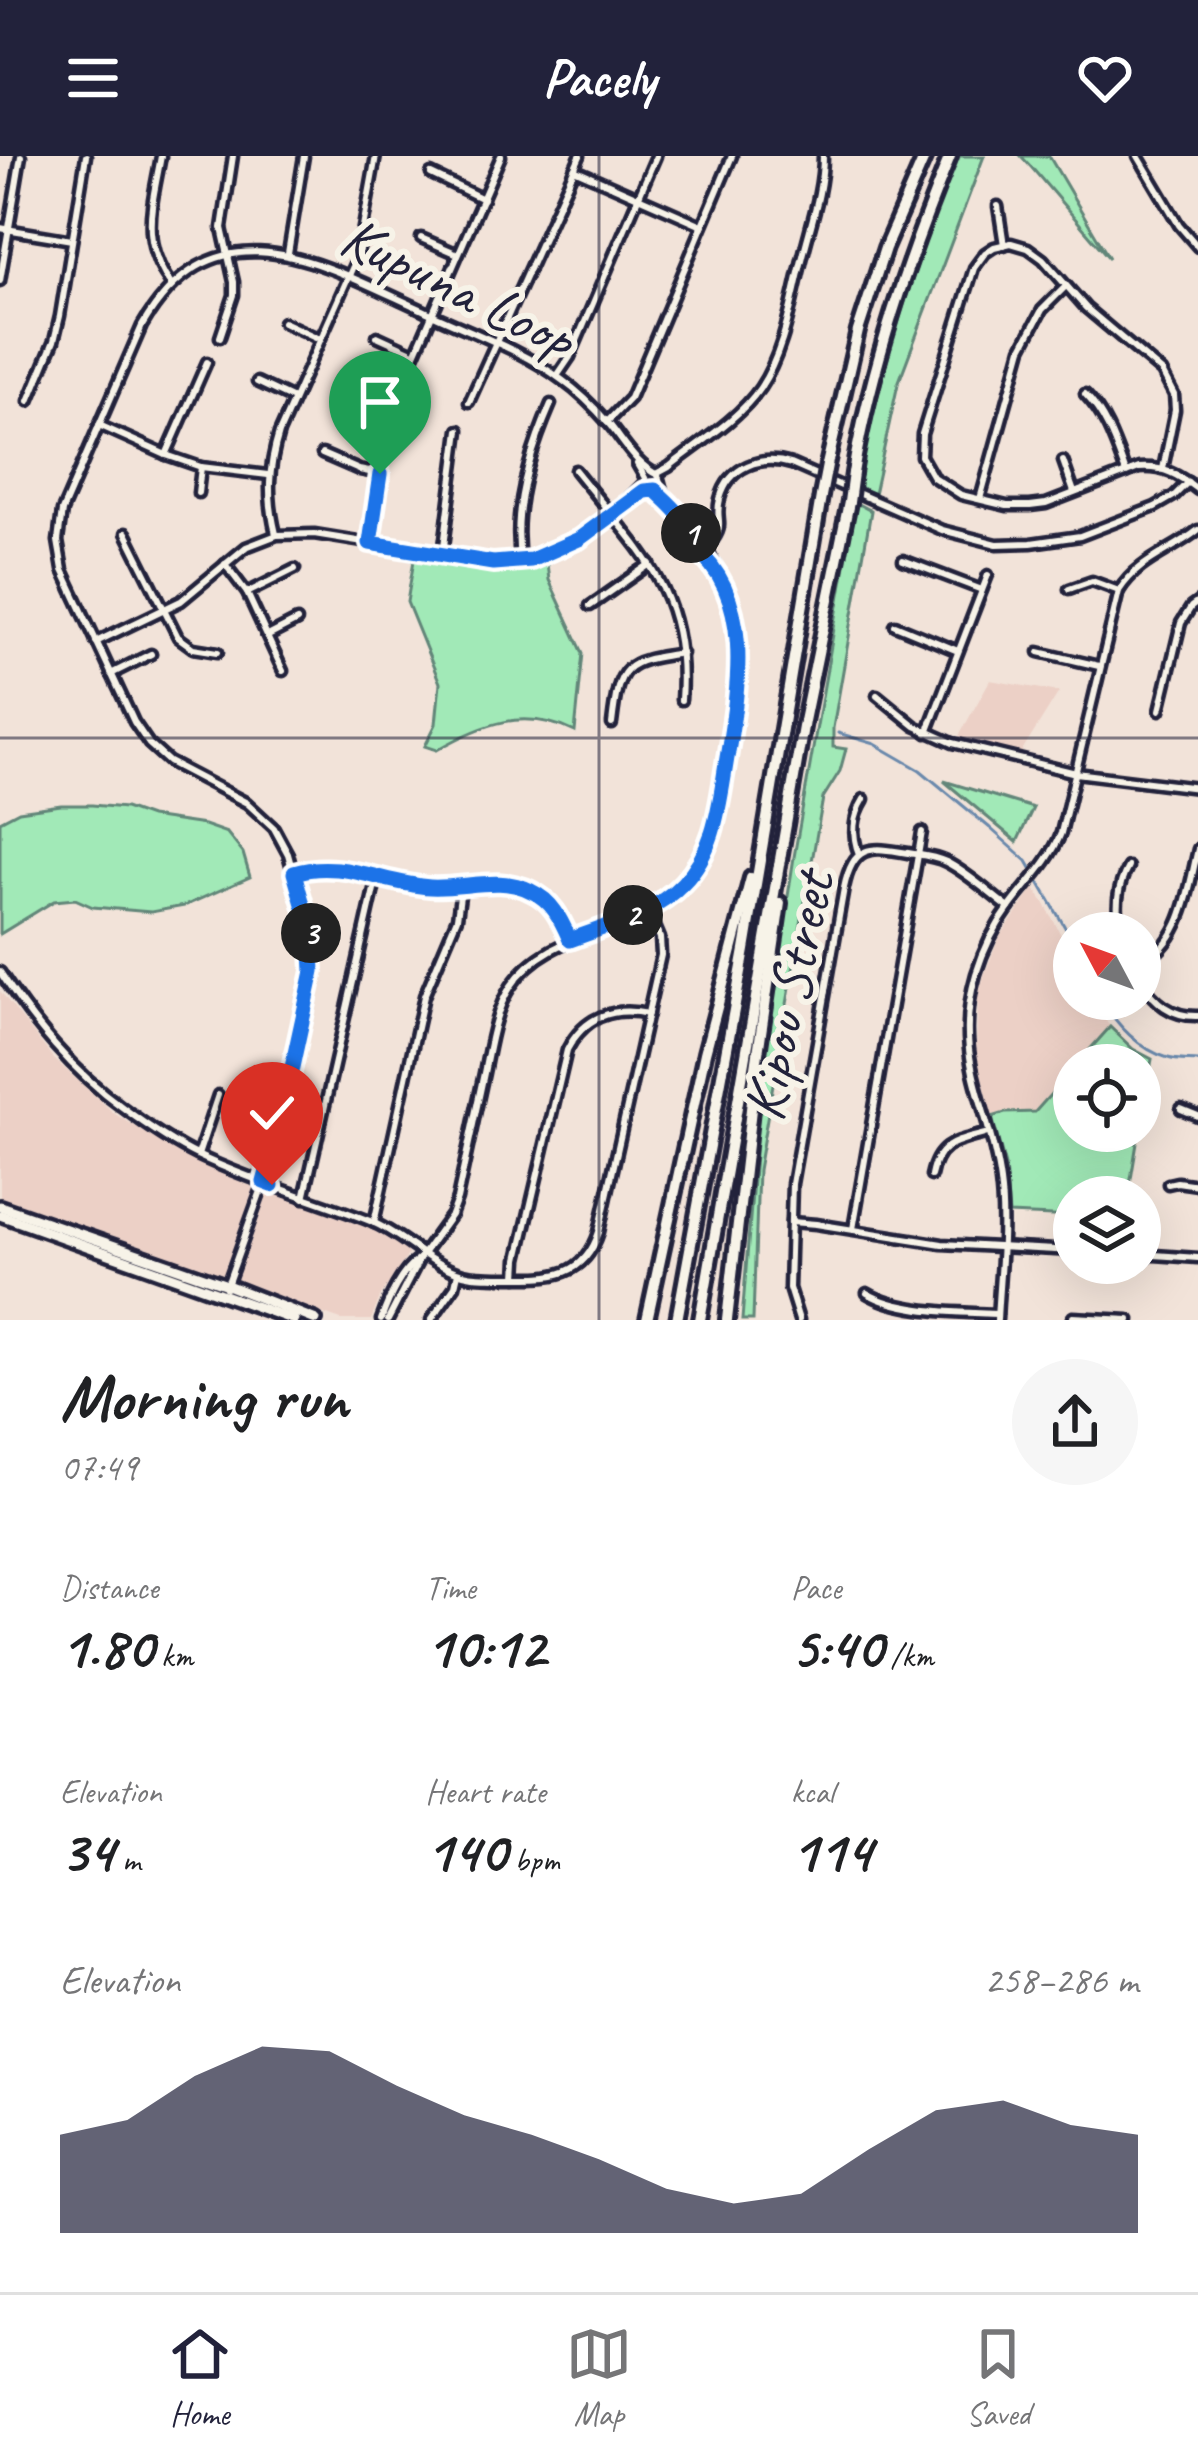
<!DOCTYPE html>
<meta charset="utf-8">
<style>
body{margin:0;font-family:Caveat,sans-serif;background:#f6f6f6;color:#202124;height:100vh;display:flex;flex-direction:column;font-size:45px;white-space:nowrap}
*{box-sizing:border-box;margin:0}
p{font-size:39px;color:#757577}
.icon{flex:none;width:66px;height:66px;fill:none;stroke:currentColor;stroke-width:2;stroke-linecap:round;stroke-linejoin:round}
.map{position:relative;height:1164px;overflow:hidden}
.panel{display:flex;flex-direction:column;background:#fff;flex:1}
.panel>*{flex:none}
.needle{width:78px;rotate:311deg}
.controls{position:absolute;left:1053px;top:756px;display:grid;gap:24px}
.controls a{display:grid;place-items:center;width:108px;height:108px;border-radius:50%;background:#fff;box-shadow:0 12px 48px #0002;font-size:60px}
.pin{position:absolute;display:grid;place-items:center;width:102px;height:102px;color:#fff;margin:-123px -51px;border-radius:50% 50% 50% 0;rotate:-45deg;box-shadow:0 0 12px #0007}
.pin .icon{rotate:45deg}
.km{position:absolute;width:60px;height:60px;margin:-30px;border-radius:50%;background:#222;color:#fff;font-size:33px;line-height:60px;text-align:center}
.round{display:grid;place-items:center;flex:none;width:126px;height:126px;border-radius:63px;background:#f6f6f6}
.headline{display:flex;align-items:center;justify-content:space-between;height:204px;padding:0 60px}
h1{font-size:66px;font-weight:700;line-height:90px}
.stats{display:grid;grid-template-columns:repeat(3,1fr);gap:18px;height:204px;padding:12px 60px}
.stats div{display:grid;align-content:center}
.stats b{font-size:60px;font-weight:700}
.stats small{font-size:33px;font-weight:400}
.stats p{font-size:33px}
.chart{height:336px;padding:24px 60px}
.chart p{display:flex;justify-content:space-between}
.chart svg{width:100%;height:216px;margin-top:12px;fill:#22223b;opacity:.7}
header{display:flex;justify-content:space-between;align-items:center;height:156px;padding:0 60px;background:#22223b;color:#fff;font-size:54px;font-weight:700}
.tab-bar{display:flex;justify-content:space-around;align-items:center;height:168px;border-top:3px solid #e0e0e0;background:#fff;font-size:33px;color:#757577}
.tab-bar a{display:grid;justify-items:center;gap:6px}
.tab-bar .on{color:#22223b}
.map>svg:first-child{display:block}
.built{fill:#ecd0c6}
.green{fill:#a1e9b7;stroke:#628679;stroke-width:3}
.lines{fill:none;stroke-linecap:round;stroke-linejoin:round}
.stream{stroke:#6b89ac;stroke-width:3}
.minor-casing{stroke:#22223b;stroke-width:15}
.major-casing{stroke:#22223b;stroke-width:18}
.highway-casing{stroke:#22223b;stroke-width:20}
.minor{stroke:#f7f3e8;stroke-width:6}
.major{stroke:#f7f3e8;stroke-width:9}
.highway{stroke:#f7f3e8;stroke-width:10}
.highway-bridge-casing{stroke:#22223b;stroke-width:20;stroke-linecap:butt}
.highway-bridge{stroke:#f7f3e8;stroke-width:10}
.route-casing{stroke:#fff;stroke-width:24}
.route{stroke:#1a73e8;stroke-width:15}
.grid{fill:none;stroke:#22223b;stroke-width:3;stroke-opacity:0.55}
.labels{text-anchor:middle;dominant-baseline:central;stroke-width:12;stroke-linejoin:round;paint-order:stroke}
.street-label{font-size:60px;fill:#22223b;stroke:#f7f3e8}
</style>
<header><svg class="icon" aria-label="menu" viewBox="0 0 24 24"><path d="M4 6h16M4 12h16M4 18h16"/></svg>Pacely<svg class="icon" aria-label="heart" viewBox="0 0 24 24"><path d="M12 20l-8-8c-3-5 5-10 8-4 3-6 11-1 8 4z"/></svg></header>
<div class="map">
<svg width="1198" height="1164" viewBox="0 0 1198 1164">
<rect width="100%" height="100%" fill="#f2e3d9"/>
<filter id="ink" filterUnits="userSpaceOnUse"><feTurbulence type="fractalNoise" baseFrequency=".00833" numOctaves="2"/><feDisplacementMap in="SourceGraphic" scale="24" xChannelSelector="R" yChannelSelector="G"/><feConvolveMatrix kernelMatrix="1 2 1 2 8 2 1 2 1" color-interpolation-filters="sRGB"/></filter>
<g filter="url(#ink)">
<g class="built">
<polygon points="990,524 1059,536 1021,597 958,582"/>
<polygon points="1034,732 1044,746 1074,804 1074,843 1092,843 1110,871 1035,956 1005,957 992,961 976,897 978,842 984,819 999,782"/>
<polygon points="0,835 54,903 115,958 189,1003 244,1027 376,1073 406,1092 408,1099 381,1139 371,1164 341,1164 0,1043"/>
</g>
<g class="green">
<path d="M957,0H984L898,228L874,338L857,331C880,214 914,111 957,0Z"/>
<polygon points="1021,0 1049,0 1109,102 1032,12"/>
<polygon points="856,347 871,355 833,572 833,591 846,593 840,615 823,642 758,1014 753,1164 742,1164 762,910 794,701"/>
<path d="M414,404L510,413L547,408L549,424L583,497L575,576C525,551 482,568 437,594L425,590L436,568L440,527L407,446Z"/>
<polygon points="944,625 1033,652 1017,686"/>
<polygon points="61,649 92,649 125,652 150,661 204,669 227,677 243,697 250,721 184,750 151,756 93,751 75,743 54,745 0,778 0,665 19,655"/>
<polygon points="1110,871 1133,893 1152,903 1140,969 1140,909 1076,909"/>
<polygon points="1074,912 1074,975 1139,975 1128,1041 1074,1041 1074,1061 1009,1058 1005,1010 992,961 1005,957 1035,956"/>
</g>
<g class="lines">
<g class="stream">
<polyline points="838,577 875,588 920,614 990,672 1027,705 1074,787"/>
<path d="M1102,843C1115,868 1140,894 1168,902C1177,905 1189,904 1198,905"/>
</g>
<g class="minor-casing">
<g id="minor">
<path d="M161,0C152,51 139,85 172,130"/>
<polyline points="1138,0 1179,69 1198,91"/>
<polyline points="574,13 702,69"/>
<polyline points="431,18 483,43"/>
<polyline points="998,50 1004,89"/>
<polyline points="0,72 72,84"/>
<polyline points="421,82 458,98"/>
<polyline points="288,97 304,0"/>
<polyline points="0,125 21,0"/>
<polyline points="283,166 320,183"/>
<polyline points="377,180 414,197"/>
<polyline points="220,181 234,139 234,126 222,72 233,0"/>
<polyline points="557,220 570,201 656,0"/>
<polyline points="257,226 293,243"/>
<path d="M1085,238C1107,261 1115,287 1126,317"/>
<polyline points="350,240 389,258"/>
<polyline points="29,245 54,185 60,160 86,0"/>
<polyline points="469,246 580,0"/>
<polyline points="607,266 630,242 732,0"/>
<polyline points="99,269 166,299 201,311 268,319"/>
<polyline points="322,298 359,314 380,318"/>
<polyline points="166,299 207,206"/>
<polyline points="1063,305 1074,336"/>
<polyline points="637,308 645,322"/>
<path d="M1163,313L1175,254L1174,239L1162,216L1086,152L1043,103L1028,92L1011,87L994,91L985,97L974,112L922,278L921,300L933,321L961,339L1007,350H1030L1046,348L1139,312C1164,310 1179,319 1198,334"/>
<path d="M575,314C639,395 689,432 681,544"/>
<path d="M656,318L669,311C699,287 738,264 760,232C785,195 792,142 803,100C811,67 823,34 823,0"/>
<polyline points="655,334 669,348"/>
<polyline points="198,337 201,311"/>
<polyline points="980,343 1022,192 1042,154 1065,131"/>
<polyline points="126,377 178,481 193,492 218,496"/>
<path d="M276,378C267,341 268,313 279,277L358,99L376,0"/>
<polyline points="694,384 693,390 702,397 708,393"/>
<polyline points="370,387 384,276 389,258 501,0"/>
<path d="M710,388C727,367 714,365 720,343C729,310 761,299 791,308L942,374L997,388L1031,387L1080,380L1155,351L1174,340L1188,326"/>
<polyline points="443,398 459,274"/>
<polyline points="903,404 982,434"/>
<path d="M521,406C511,355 531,294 551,248"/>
<polyline points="225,408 247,437 283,515"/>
<polyline points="1069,433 1092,425 1119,435"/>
<polyline points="247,437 295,413"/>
<polyline points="590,450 650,408"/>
<polyline points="895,469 958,495"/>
<polyline points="268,480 297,465"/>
<path d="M96,486L181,445L246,391L277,379L314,378L493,407C559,404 600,374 644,327"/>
<polyline points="1039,496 1099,510"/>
<polyline points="111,518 151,498"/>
<polyline points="877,539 915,570 953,587 1076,617 1198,632"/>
<polyline points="1160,554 1181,467 1191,451 1198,446"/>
<path d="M612,568C619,508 623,506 682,497"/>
<polyline points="927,577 988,419"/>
<path d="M859,698C851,678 853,661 864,643"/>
<path d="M294,717L312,712L327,711C361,714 394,728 428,731C498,738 532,701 570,784"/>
<path d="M1120,777C1116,753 1116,732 1128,711"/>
<path d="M1140,809C1184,784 1187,738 1198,693"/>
<path d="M0,816C34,868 72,915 122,951C146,969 172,987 199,1000C254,1026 314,1043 370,1065C402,1078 425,1105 457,1116C471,1122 487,1120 502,1121C546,1121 583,1126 599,1076L661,799L660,782L648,753"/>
<path d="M1140,825C1155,846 1171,861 1198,860"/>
<polyline points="1181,953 1198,960"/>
<polyline points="198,999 218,939"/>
<path d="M931,1020C938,985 958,986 988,977"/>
<polyline points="1168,1028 1177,1026 1198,1029"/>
<polyline points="304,1042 377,720"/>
<polyline points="791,1066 816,1068 942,1088 1074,1095"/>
<polyline points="374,1067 424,840 457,762 461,732"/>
<polyline points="853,1073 922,676"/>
<polyline points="1140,1098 1198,1102"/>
<path d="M517,1121L518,1103L567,894C584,861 613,850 648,858"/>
<path d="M226,1132L271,1007L310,831L313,789L288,698L274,672L247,647L169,606L149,588L134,566L63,414L58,385L62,355L142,170C216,43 323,109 423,154C469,176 521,193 562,224C579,236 595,252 609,268C624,286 636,309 658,319L662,334L694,383"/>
<path d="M867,1137C900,1157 959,1156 997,1158"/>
<polyline points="1073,1161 1129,1164"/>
<path d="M381,1164C389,1142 400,1116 420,1102"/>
<path d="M388,1164L420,1102L451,1059L457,1043C466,1001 475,959 484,917C490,888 494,856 511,830C545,779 612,777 660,746C678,734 693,718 703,699C724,661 742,536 738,492C734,459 723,426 709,396L710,387L690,369"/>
<polyline points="431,1164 455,1130 458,1117"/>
<path d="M799,1164L789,1132L792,1028L844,732C853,689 869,690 908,697C920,699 934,700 946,706C968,717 989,737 1009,752"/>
<path d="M997,1164C999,1119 1006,1071 1000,1026C990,947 951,904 976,818C983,795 994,772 1009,752C1027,727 1050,706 1061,677L1119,435C1138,404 1171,396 1198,374"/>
</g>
</g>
<g class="major-casing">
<g id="major">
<polyline points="0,1050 227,1129 316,1164"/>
<polyline points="0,1059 294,1164"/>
</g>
</g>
<g class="highway-casing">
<g id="highway">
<polyline points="827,309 858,175 885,92 925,0"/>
<path d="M853,317C872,207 908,103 950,0"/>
<polyline points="647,1164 705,897 751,722"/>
<polyline points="677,1164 745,794 821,340"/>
<polyline points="700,1164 804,565 849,346"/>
<polyline points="727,1164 755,918 780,747"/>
</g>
</g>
<use href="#minor" class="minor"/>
<use href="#major" class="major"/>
<use href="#highway" class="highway"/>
<g class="highway-bridge-casing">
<g id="highway-bridge">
<polyline points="821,340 827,309"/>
<polyline points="849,346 853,317"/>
</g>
</g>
<use href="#highway-bridge" class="highway-bridge"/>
</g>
</g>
<g class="lines" filter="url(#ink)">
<g class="route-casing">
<path id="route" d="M272,1029L264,1026L277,980L313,815L311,776L294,717C341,702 383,728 430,731C464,733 500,719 531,735C553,745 561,764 570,784C609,769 654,758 683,727C715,694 719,651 726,608C737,540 757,442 694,392C695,369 671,349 655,334L644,335L579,383L531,404L493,407L370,387L380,318"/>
</g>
<use href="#route" class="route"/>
</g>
<path class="grid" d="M599,0V1164M0,582H1198"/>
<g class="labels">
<g class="street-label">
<text transform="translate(458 131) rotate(26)">Kupuna Loop</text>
<text transform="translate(788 840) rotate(-78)">Kipou Street</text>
</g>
</g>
</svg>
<div class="controls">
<a><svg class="needle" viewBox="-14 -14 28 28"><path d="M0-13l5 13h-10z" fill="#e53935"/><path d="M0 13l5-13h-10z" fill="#757577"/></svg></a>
<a><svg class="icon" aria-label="locate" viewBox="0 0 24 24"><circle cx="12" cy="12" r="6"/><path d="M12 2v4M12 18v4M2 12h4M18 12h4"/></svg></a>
<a><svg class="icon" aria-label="layers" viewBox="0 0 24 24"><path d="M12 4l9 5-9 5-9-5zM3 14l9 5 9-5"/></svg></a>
</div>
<div class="pin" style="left:380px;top:318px;background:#1e9e55"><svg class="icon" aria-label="arrive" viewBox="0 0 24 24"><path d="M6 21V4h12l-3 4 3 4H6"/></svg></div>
<div class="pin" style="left:272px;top:1029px;background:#d93025"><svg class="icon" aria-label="check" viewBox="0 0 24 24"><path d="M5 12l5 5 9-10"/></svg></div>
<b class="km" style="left:691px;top:377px">1</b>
<b class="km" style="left:633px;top:759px">2</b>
<b class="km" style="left:311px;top:777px">3</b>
</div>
<section class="panel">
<div class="headline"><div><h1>Morning run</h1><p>07:49</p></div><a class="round"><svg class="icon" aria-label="share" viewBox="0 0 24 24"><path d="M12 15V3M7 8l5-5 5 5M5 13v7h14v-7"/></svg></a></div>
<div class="stats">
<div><p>Distance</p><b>1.80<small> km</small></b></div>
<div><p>Time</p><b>10:12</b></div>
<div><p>Pace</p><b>5:40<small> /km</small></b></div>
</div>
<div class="stats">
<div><p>Elevation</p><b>34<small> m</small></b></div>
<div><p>Heart rate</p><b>140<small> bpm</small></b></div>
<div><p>kcal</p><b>114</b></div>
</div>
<div class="chart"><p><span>Elevation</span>258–286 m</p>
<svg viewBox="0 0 160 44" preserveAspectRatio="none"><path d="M0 44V24L10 21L20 12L30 6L40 7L50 14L60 20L70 24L80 29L90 35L100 38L110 36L120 27L130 19L140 17L150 22L160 24V44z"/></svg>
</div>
</section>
<nav class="tab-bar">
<a class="on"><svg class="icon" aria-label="home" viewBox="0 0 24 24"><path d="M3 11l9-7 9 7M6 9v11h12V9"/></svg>Home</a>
<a><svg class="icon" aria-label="map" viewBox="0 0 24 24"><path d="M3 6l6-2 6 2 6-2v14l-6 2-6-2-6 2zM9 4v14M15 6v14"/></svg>Map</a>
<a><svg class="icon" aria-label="saved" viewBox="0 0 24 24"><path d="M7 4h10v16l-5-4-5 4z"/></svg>Saved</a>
</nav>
